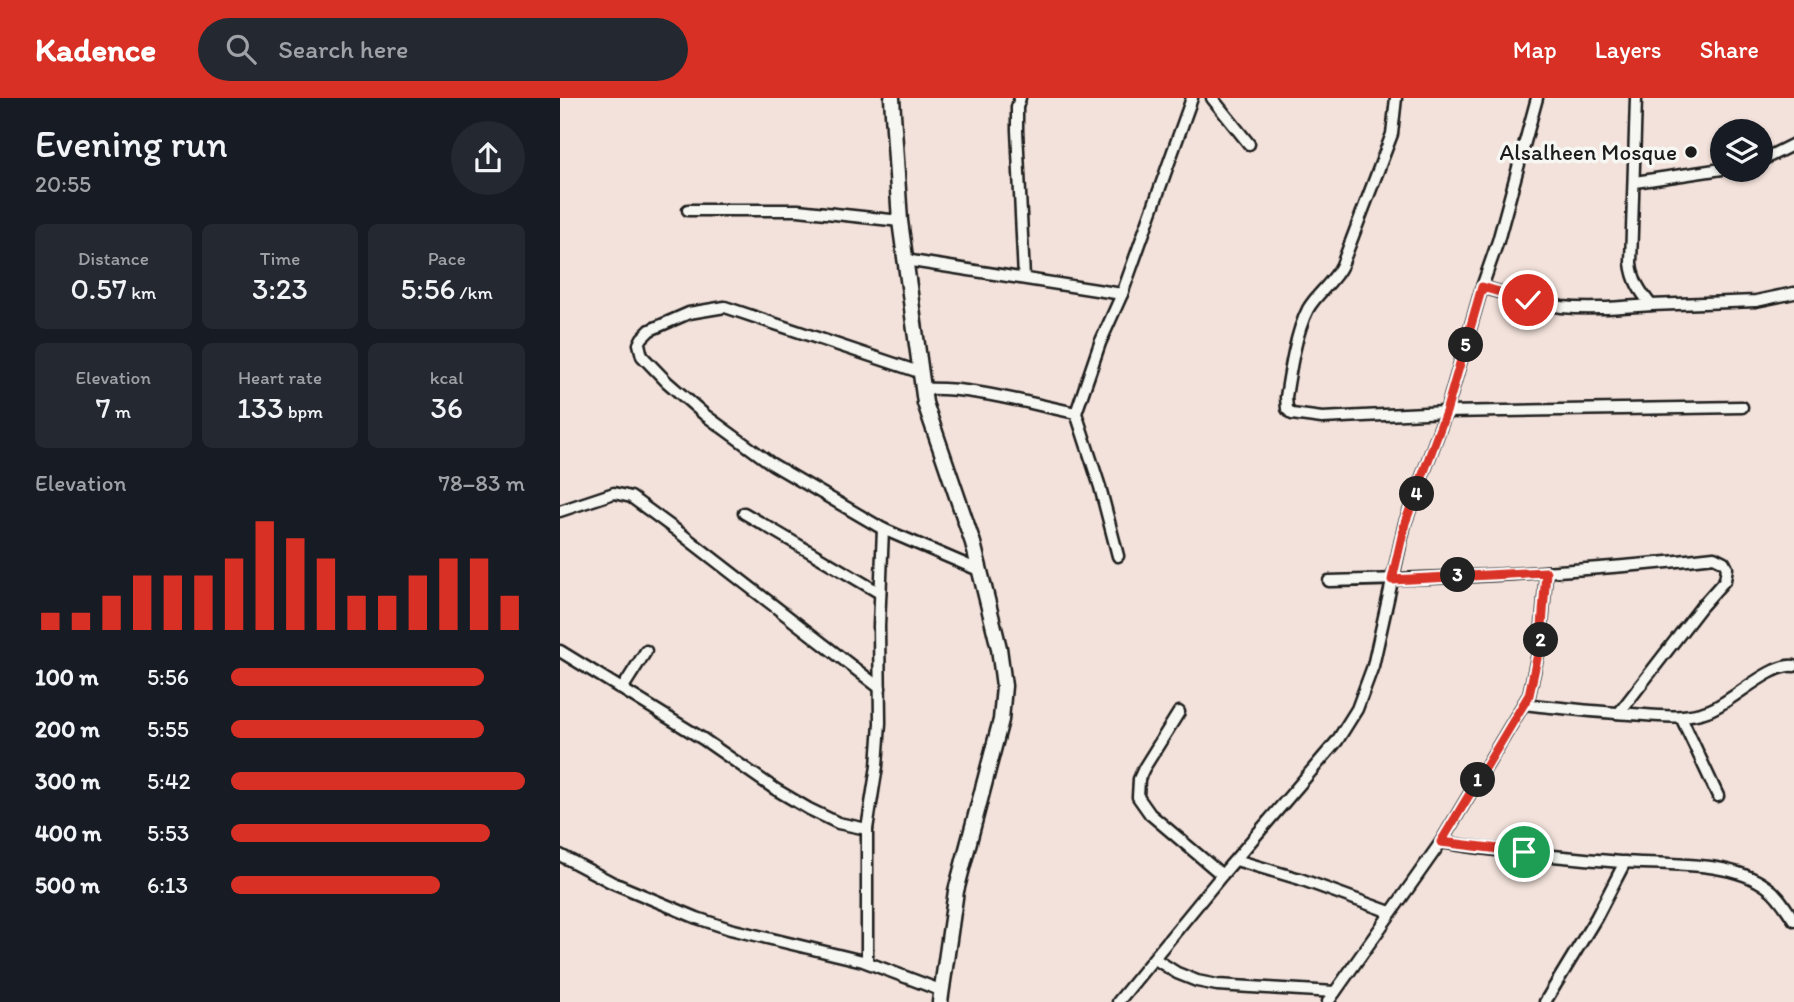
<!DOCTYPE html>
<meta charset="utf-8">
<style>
body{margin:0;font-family:Itim,sans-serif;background:#242831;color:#f1f3f6;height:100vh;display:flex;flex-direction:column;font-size:26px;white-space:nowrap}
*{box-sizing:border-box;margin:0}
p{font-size:23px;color:#9ea1a6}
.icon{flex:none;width:38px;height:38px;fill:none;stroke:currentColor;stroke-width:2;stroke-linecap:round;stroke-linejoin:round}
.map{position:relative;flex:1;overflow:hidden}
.drawer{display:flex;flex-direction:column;background:#171b24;width:560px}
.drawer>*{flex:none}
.buttons{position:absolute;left:1150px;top:21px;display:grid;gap:14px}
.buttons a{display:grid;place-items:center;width:63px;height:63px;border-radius:50%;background:#171b24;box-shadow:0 2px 5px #0004;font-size:35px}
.pin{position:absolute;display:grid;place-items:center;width:60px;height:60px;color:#fff;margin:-30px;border:4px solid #fff;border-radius:50%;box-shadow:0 2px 7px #0007}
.km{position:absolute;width:35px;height:35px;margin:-18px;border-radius:50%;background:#222;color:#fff;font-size:19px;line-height:35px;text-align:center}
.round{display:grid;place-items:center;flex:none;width:74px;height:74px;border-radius:37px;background:#242831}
.headline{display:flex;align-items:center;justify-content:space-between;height:119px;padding:0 35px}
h1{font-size:38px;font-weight:600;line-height:52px}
.figures{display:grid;grid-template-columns:repeat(3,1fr);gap:10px;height:119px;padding:7px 35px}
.figures div{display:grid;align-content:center;border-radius:10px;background:#242831;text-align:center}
.figures b{font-size:30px;font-weight:600}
.figures small{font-size:19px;font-weight:400}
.figures p{font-size:19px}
.chart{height:196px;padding:14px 35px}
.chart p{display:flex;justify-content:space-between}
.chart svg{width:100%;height:126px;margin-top:7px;stroke:#d93025;stroke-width:6}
ul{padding:0 35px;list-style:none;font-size:23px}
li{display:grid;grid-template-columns:112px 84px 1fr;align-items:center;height:52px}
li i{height:18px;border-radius:9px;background:#d93025}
header{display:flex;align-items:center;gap:42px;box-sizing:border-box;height:98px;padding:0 35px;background:#d93025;color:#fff}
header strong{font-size:33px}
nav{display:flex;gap:38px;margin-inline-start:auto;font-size:24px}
.search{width:490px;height:63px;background:#242831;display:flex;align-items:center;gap:18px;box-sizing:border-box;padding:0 24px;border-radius:38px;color:#9ea1a6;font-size:26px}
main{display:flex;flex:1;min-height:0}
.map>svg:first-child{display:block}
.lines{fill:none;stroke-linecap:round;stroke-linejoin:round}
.street-casing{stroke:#1c1c1c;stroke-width:15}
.secondary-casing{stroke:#1c1c1c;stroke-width:19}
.street{stroke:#f6f6f2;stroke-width:10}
.secondary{stroke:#f6f6f2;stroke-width:14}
.route-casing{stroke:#fff;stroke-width:14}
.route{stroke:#d93025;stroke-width:9}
.poi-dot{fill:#1c1c1c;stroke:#f6f6f2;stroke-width:2.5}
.labels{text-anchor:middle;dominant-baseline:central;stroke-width:7;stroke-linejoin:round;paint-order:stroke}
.poi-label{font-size:23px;fill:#1c1c1c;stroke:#f6f6f2;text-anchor:end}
</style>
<header>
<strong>Kadence</strong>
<div class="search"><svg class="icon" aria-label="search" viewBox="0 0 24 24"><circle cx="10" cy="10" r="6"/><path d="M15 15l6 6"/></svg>Search here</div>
<nav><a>Map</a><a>Layers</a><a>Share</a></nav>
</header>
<main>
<section class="drawer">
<div class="headline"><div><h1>Evening run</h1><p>20:55</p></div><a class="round"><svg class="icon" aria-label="share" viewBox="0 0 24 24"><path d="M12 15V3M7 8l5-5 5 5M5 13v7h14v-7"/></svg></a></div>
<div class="figures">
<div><p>Distance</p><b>0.57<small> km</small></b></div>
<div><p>Time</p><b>3:23</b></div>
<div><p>Pace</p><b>5:56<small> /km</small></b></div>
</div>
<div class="figures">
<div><p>Elevation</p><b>7<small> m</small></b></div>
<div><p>Heart rate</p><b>133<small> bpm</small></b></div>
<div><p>kcal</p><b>36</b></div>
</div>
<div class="chart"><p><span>Elevation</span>78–83 m</p>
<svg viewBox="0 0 160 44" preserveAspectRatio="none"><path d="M5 44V38M15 44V38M25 44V32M35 44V25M45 44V25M55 44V25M65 44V19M75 44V6M85 44V12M95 44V19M105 44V32M115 44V32M125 44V25M135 44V19M145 44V19M155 44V32"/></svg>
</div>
<ul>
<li><b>100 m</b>5:56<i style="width:86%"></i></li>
<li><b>200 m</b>5:55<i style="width:86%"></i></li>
<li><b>300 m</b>5:42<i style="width:100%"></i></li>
<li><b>400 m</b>5:53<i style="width:88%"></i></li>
<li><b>500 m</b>6:13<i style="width:71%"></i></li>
</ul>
</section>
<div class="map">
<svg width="1234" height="904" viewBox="0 0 1234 904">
<rect width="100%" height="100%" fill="#f3e2db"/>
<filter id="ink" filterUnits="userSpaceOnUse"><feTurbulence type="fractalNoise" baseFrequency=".0143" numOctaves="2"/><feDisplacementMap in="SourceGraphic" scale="14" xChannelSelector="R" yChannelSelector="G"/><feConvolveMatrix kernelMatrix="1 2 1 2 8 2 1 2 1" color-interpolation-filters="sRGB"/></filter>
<g filter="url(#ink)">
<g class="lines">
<g class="street-casing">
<g id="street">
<polyline points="460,0 457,9 457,32 464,180"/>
<polyline points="652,0 689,46"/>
<path d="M836,0L832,36L782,167C774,184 757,195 748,211C736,234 730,273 726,299L727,311L732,316L762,320L886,314L1182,309"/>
<path d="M1076,0L1071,165C1073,183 1080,193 1091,207L1196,203L1234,195"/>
<polyline points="1200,63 1234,46"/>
<polyline points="1075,84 1162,71"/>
<polyline points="128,112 238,112 340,123"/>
<polyline points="345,162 562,196"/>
<path d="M922,189C949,197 975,205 1002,209C1032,212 1061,209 1091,207"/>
<polyline points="359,274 165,209 129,215 90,232 82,240 79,246 82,258 107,284 145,317 212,366 323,431 421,473"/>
<path d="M363,291C414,289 466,305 516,315"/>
<polyline points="0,413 54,395 71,399 120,435 320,590"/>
<polyline points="184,415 320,495"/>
<polyline points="558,458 540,389 516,315 540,245 562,196 632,0"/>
<path d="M769,483C898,480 1026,474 1154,459L1164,464L1167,470L1165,482L1141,509L1059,615"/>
<polyline points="0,553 143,641 215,691 249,711 278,725 307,731 317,668 320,625 319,528 323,431"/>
<polyline points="62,591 86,553"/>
<path d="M964,606C999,610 1035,614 1071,616C1098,618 1124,622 1150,612C1173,603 1211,565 1234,568"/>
<polyline points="619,614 584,670 579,681 578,699 590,716 662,777"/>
<polyline points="1121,619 1158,698"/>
<path d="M881,744C940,754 1001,759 1061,764C1105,767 1171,762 1207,789C1219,797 1226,811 1234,822"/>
<polyline points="0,757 51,784 137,820 170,831 303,863 380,892"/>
<polyline points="676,762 740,781 830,814"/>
<polyline points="595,861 617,875 637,883 657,887 775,894"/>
<polyline points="307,864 307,731"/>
<polyline points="558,904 662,777 777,643 797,611 813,568 845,425 886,314 922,189 938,143 977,0"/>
<polyline points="768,904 881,744 969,597 981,542 986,474"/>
<polyline points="985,904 1036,820 1065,764"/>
</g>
</g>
<g class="secondary-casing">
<polyline id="secondary" points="332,0 340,123 365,305 413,445 439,550 444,588 441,622 396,793 380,904"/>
</g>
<use href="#street" class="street"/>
<use href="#secondary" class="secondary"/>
</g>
</g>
<g class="lines" filter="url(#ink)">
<g class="route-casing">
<polyline id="route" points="964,754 881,744 969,597 981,542 986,474 832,482 845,425 886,314 922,189 968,202"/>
</g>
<use href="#route" class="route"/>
</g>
<circle class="poi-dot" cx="1131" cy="54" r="7"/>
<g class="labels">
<g class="poi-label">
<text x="1117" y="54">Alsalheen Mosque</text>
</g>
</g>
</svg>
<div class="buttons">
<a><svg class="icon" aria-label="layers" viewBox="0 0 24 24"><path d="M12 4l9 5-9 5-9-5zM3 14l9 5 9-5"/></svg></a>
</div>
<div class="pin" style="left:964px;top:754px;background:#1e9e55"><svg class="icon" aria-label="arrive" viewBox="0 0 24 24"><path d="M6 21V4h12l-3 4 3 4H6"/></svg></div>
<div class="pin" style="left:968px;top:202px;background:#d93025"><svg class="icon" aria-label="check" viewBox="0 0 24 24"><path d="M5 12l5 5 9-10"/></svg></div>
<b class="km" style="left:918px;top:682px">1</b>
<b class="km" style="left:981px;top:542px">2</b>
<b class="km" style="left:898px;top:477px">3</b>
<b class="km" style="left:857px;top:396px">4</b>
<b class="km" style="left:906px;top:247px">5</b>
</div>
</main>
